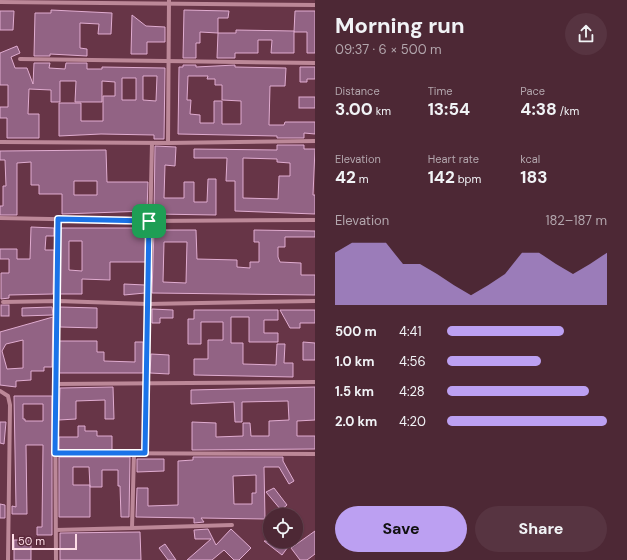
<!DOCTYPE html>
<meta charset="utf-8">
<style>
body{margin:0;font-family:"DM Sans",sans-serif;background:#573441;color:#f1f3f6;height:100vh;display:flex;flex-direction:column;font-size:15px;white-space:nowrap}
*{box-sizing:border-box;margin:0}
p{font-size:13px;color:#b3a6ad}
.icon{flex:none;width:22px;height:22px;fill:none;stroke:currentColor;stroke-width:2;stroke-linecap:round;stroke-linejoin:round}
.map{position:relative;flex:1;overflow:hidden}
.drawer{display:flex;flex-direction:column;background:#4d2835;width:312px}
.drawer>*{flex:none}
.buttons{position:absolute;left:263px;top:508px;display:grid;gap:8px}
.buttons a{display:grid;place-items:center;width:40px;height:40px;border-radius:50%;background:#4d2835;box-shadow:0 1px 3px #0004,0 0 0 1px #644450;font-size:20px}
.scale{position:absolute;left:12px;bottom:10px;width:65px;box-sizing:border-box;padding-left:4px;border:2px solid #fedde7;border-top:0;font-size:11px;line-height:14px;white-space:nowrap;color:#fedde7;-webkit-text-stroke:3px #5c2a3c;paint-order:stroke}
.pin{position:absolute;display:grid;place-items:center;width:34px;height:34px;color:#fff;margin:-17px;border-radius:8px;box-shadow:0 2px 6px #0006}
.round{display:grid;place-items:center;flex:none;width:42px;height:42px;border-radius:21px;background:#573441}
.head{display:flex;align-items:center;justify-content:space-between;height:68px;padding:0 20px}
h1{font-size:22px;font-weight:700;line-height:30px}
.figures{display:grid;grid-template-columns:repeat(3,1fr);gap:6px;height:68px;padding:4px 20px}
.figures div{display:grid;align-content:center}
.figures b{font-size:17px;font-weight:700}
.figures small{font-size:11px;font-weight:400}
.figures p{font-size:11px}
.chart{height:112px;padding:8px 20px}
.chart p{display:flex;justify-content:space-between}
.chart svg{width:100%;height:72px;margin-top:4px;fill:#bca0f2;opacity:.7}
.cta{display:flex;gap:8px;margin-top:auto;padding:8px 20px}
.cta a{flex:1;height:46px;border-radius:24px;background:#bca0f2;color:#111;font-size:16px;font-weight:700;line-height:46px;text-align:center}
.cta a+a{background:#573441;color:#f1f3f6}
ul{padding:0 20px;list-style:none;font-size:13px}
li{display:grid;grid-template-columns:64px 48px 1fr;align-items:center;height:30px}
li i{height:10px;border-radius:5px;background:#bca0f2}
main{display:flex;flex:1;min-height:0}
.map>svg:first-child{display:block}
.building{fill:#926384;stroke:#e0acd0;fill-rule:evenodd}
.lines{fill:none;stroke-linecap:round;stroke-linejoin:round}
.minor{stroke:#bc8898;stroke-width:4}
.route-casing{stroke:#fff;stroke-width:8}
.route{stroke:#1a73e8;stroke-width:5}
</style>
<main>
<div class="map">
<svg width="315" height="560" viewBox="0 0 315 560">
<rect width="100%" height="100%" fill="#673547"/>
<g class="building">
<polygon points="51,10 112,13 111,34 98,34 99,24 80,23 80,48 87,49 87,56 50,54 50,56 34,56 35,13 51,13"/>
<polygon points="184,10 229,11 228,18 218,18 218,33 200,32 200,43 196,43 196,58 183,58"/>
<polygon points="0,11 14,11 13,30 0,30"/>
<polygon points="295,11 315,11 315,53 307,53 307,32 294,32"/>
<polygon points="132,15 146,26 165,27 165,42 147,42 147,54 131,54"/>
<polygon points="236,30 294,31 294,53 271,53 272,40 258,40 258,53 235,53 235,58 217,58 218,33 236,33"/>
<path d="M17,46L20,53L11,57L15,68H27L33,84L34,63H50L49,68L65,69L66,63H87V69H102V67L165,68L164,139H154V135L101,134L59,136V103H81V121H103V96H115V82L102,81V102H75L76,81H60V102H51V90L29,89L28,114H39V138H7V118H0V107H8V85H0V53ZM143,76H157L156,101L143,100ZM122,78H136V100H122Z"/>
<path d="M183,65H196V67L235,65V67L286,68L285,86H270L269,125H284L285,122H315V134L304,133V138H277V136L178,134L179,67H183ZM188,76H208L207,79H215V85H222V100L241,101V124H222V101H214V123H200V115L190,114L191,100H187Z"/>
<polygon points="300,67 315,67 315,79 307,79 307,82 300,82"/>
<rect x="299" y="97" width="16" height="11"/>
<path d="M277,145H304V149H315L313,195H315V214L235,211V181H226L227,158H194V149L277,150ZM243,158L277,159V162L290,163V176H279L278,199L243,198Z"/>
<polygon points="155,146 176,147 175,166 165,165 164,198 184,198 184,182 194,182 194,202 207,202 208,179 216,179 216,215 154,214"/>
<path d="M106,150L107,182H148L147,211L62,214V194H39V185H31V162L17,163V215H0V206H3V186H6L5,160H0V151ZM74,181H97V195H74Z"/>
<polygon points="31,227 54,228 54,236 46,236 45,250 54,250 53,294 9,295 9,298 1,299 1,273 9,273 9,259 0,259 0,249 17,249 17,259 30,259"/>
<path d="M61,228H146V262H110V280L82,279V294H60ZM69,241H82V271L69,270Z"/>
<path d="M154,230H196L197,259L237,260V267L250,268V262H259V242H254V230L315,231V237H285V247H278V257L280,262L301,263V275H315V295L152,293ZM164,242H187L186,283L163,282Z"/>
<polygon points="124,284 145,285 145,293 124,295"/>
<rect x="1" y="305" width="8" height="11"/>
<polygon points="52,307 53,315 22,316 22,308"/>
<polygon points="60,307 97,308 97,328 60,327"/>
<polygon points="152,309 173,310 173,318 160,318 160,323 152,323"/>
<polygon points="194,310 278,310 278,320 264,320 264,333 278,333 278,342 249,342 249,317 231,317 231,343 243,343 243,364 276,365 277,344 285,344 284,363 293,363 293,377 194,375 194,359 208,359 208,340 223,340 223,322 201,322 201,344 188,344 188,319 194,319"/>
<polygon points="280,310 315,310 315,323 300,323 300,328 290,328"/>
<path d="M53,317L52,367H44V371H31V380L16,381V387L0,385V332ZM23,340V368L7,369L2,351L6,344Z"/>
<polygon points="59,341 97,341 97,352 104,352 104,361 135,362 135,342 143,342 143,373 59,373"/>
<polygon points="303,342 315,343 315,360 303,360"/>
<polygon points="151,354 169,355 169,374 150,373"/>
<polygon points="113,387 114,419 105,419 105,400 76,401 76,419 59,420 60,388"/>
<polygon points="315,387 315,420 297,421 297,436 315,436 315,449 192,450 192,422 216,423 216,437 243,436 243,423 250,423 251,436 269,436 269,421 289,420 288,401 242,402 242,422 235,422 234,402 191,404 191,390"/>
<path d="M14,396H52V535H37V527H42L43,445H26L27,514H12V506L16,507ZM23,404H43V421H25V419H23Z"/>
<polygon points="0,422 6,422 4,444 0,443"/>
<polygon points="78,426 85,426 85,431 97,431 97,436 112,436 112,450 59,450 59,437 78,437"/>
<polygon points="59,457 130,457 129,517 121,517 120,486 118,486 118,470 102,470 102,487 90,487 89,467 73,467 73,485 90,485 90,517 59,517"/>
<path d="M193,457H283V461L294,481L289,484L279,467H264L265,519L201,518L204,522L194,523V518L136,517L137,488H148V506L178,505V461L193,460ZM256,475V493H252V504H234L233,476Z"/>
<polygon points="137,459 164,459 164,471 137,472"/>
<polygon points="274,488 287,505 281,510 266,492"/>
<polygon points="0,504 5,505 5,518 0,518"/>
<polygon points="208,529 216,545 231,529 251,548 239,560 234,560 224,550 212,560 187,560 211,539 195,539 194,530"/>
<polygon points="315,531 315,554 307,560 300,560 291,548"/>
<polygon points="140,532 141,560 60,560 60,533"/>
<rect x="14" y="540" width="17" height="20"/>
<polygon points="264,541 280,541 288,547 282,555"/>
<polygon points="165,544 176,560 168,560 159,548"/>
</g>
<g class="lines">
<g class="minor">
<polyline points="0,2 315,5"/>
<polyline points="20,59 315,63"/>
<polyline points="0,142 168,143 315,141"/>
<polyline points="168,143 169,0"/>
<polyline points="0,218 149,221 315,220"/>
<polyline points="3,302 58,301 147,304 315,301"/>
<polyline points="55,384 315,382"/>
<polyline points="0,391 8,396 10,405 8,560"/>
<polyline points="55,453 315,454"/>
<polyline points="145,453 152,143"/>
<polyline points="132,528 232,525"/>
<polyline points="56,530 132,528 134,453"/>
<polyline points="56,560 55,384 58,219"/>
</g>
</g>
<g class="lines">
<g class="route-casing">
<polygon id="route" points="58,219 149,221 145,453 55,453"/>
</g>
<use href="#route" class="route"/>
</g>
</svg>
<div class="buttons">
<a><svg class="icon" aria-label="locate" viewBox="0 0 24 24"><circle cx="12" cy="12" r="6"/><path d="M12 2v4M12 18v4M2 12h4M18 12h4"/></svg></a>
</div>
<div class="scale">50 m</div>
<div class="pin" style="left:149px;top:221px;background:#1e9e55"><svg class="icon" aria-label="arrive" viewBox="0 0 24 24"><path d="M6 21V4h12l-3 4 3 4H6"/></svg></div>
</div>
<section class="drawer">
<div class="head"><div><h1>Morning run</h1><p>09:37 · 6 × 500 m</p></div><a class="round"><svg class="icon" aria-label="share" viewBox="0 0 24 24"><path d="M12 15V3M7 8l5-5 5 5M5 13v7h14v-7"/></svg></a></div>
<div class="figures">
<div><p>Distance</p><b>3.00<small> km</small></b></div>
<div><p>Time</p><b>13:54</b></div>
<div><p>Pace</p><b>4:38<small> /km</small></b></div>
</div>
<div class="figures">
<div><p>Elevation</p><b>42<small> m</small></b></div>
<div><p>Heart rate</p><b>142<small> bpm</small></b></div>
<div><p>kcal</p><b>183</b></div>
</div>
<div class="chart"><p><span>Elevation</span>182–187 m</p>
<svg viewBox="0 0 160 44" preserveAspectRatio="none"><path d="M0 44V12L10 6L20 6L30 6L40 19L50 19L60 25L70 32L80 38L90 32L100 25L110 12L120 12L130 19L140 25L150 19L160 12V44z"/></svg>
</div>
<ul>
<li><b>500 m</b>4:41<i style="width:73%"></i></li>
<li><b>1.0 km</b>4:56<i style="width:59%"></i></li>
<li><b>1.5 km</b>4:28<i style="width:89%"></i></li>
<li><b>2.0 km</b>4:20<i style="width:100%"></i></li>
</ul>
<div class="cta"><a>Save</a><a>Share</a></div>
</section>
</main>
